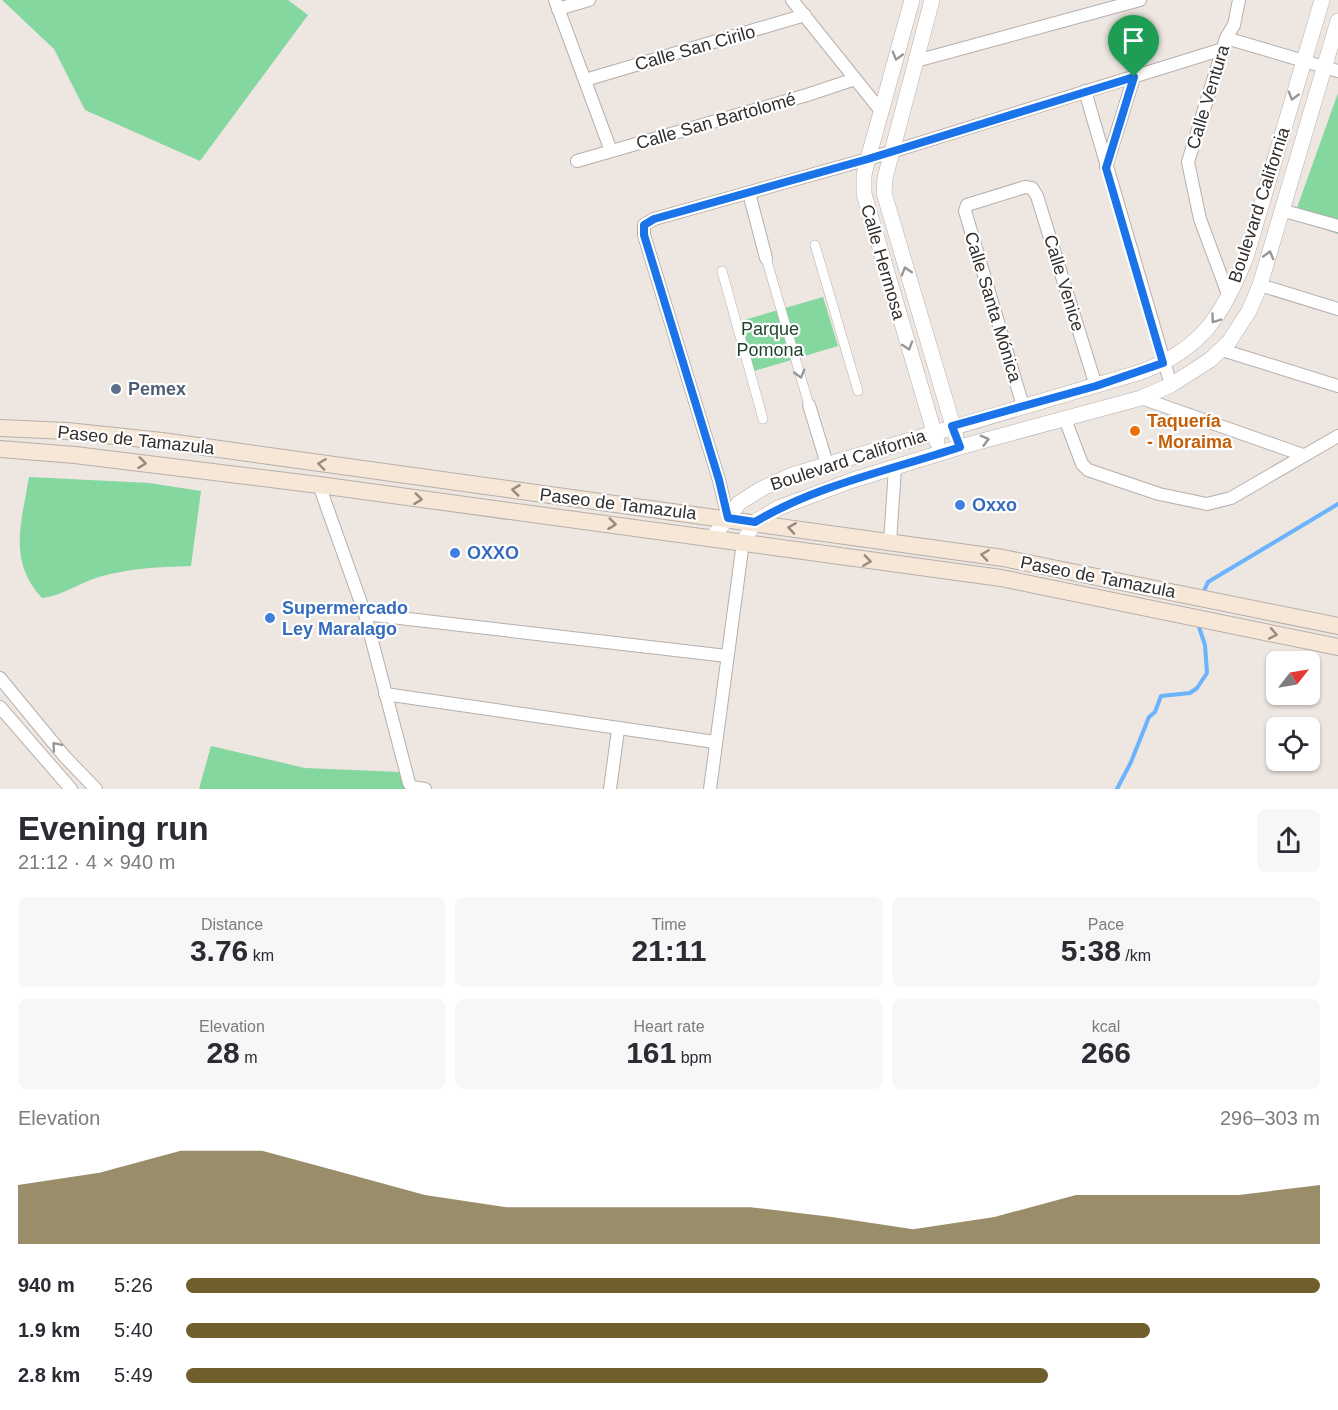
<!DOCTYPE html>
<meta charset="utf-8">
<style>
body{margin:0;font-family:Arial,sans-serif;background:#f7f7f7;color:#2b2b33;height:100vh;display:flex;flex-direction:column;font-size:22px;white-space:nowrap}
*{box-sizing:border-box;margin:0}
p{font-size:20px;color:#7c7c81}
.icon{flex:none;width:33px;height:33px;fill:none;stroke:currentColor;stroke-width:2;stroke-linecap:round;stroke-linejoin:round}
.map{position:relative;height:789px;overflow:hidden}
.drawer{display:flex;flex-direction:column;background:#fff;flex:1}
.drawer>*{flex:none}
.needle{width:39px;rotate:59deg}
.fabs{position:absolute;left:1266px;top:651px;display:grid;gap:12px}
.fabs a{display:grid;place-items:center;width:54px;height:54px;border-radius:9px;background:#fff;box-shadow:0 2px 4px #0004;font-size:30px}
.pin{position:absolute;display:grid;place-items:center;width:51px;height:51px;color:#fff;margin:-62px -26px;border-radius:50% 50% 50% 0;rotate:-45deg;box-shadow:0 0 6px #0007}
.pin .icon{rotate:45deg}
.round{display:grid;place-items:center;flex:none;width:63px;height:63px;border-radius:9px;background:#f7f7f7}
.headline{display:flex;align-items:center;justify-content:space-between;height:102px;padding:0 18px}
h1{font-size:33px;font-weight:600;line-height:45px}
.figures{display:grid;grid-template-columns:repeat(3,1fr);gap:9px;height:102px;padding:6px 18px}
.figures div{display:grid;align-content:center;border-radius:9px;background:#f7f7f7;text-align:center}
.figures b{font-size:30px;font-weight:600}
.figures small{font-size:16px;font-weight:400}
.figures p{font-size:16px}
.chart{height:168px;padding:12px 18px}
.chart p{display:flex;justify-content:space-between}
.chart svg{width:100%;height:108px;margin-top:6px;fill:#705e2c;opacity:.7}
ul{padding:0 18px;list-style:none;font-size:20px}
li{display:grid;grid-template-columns:96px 72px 1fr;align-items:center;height:45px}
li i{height:15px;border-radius:8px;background:#705e2c}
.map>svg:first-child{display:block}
.green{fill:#84d79e}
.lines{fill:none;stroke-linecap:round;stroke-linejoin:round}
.stream{stroke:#6bb3fc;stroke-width:4}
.pedestrian-casing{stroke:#b6afab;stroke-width:10}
.minor-casing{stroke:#b6afab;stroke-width:14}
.tertiary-casing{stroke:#b6afab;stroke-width:16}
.secondary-casing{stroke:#b6afab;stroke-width:18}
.pedestrian{stroke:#fff;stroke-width:9}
.minor{stroke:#fff;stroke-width:12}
.tertiary{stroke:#fff;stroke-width:15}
.secondary{stroke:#f6e7d6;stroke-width:16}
.oneway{stroke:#989796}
.oneway2{stroke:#948b82}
.route-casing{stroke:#fff;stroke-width:12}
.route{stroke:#1a73e8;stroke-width:8}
.service-dot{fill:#5c6f8a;stroke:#fff;stroke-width:2}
.food-dot{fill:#e8710a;stroke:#fff;stroke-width:2}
.shop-dot{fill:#3f7fe0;stroke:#fff;stroke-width:2}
.labels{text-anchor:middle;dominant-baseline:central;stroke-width:4.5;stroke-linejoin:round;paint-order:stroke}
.street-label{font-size:18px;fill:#322f2d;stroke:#fff}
.park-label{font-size:18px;fill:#1f462d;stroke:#fff}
.service-label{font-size:18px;font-weight:bold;fill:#4e5e75;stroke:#fff;text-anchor:start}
.food-label{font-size:18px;font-weight:bold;fill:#c56008;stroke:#fff;text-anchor:start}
.shop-label{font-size:18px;font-weight:bold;fill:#366cbe;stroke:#fff;text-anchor:start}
</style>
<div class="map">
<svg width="1338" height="789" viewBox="0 0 1338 789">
<rect width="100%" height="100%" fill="#ede6e1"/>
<g class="green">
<polygon points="2,0 288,0 308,15 200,161 85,110 54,49"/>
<polygon points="1338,93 1338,234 1293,219"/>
<polygon points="823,297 838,346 751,372 737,322"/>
<path d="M29,477L149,483L201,491L191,566C159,567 130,568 99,577C79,583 62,596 42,598C7,561 22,521 29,477Z"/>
<polygon points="211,746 305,768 400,772 406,789 199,789"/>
</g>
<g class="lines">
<g class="stream">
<polyline points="1203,593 1208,582 1338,504"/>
<polyline points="1117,789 1131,762 1149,717 1155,712 1161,696 1190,693 1197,688 1207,673 1205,645 1198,624"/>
</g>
<g class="pedestrian-casing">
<g id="pedestrian">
<polyline points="815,245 858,391"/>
<polyline points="766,258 809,405"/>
<polyline points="722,271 763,419"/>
</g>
</g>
<g class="minor-casing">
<g id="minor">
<polyline points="555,0 611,151"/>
<polyline points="792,0 881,111"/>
<polyline points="558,9 589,0"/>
<polyline points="1226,38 1338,71"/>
<polyline points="916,61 1140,0"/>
<polyline points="585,80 805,15"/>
<polyline points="1085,91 1171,385"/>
<polyline points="577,161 807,95 855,79"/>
<polyline points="1106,167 1134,77"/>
<polyline points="749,193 766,258"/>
<polyline points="1281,210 1338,226"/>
<polyline points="1260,285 1338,309"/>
<polyline points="1229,297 1200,219 1188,162 1226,38 1234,25 1239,0"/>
<polyline points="1222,350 1338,386"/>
<polyline points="1141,398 1303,455"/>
<polyline points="809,405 827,464"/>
<polyline points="1023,406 965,211 967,205 1025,187 1032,188 1037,196 1096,386"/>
<polyline points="1065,419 1082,464 1088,470 1159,494 1207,504 1231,498 1338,436"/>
<polyline points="319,485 365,614 409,783 412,787 425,789"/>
<polyline points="728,518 719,480 644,235 644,225 654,219 868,159 1223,49"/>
<polyline points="890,542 895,468"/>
<polyline points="365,614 727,656"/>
<polyline points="0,678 65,757 96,789"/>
<polyline points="385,694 715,742"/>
<polyline points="0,707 71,789"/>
<polyline points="610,789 618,730"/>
<polyline points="710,789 743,542"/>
</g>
</g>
<g class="tertiary-casing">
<g id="tertiary">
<polyline points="912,0 868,159 864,175 864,194 937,442"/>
<polyline points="932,0 885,178 884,193 956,436"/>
<path d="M713,537L739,503L761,489L792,475L1141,372C1202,349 1223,315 1246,257L1322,0"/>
<polyline points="743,542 755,522 778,508 853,480 960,447 1141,398 1171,385 1210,360 1229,342 1249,311 1260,285 1338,21"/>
</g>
</g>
<g class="secondary-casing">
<g id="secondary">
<polyline points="0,428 67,431 162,441 1003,558 1338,626"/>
<polyline points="0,449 75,455 319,485 1001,578 1338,647"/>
</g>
</g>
<use href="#pedestrian" class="pedestrian"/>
<use href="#minor" class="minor"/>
<use href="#tertiary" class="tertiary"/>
<use href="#secondary" class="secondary"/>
</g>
<defs><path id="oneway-chevron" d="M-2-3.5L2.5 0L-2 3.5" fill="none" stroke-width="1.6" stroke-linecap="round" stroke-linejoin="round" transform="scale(1.5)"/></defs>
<g class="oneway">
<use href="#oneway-chevron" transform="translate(897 56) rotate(106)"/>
<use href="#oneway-chevron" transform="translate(1293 96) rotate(106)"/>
<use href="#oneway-chevron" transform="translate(1269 255) rotate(-75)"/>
<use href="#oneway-chevron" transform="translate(906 271) rotate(-107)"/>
<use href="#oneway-chevron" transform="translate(1215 319) rotate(125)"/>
<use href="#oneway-chevron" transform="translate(908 346) rotate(73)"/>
<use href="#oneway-chevron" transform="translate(800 374) rotate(74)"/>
<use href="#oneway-chevron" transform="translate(985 440) rotate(-15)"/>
<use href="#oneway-chevron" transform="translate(56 746) rotate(-130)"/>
</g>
<g class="oneway2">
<use href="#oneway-chevron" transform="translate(142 463) rotate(7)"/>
<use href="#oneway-chevron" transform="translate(322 464) rotate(-172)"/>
<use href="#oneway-chevron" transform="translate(516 490) rotate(-173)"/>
<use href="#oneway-chevron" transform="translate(418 499) rotate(7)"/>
<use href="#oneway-chevron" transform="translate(612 524) rotate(7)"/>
<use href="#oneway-chevron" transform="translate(792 528) rotate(-171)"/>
<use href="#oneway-chevron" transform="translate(985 555) rotate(-172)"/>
<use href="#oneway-chevron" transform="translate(867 561) rotate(8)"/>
<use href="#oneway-chevron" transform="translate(1273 634) rotate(11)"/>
</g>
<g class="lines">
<g class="route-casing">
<path id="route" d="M1134,77L1106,168L1163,363L1096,386L952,426L960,447C891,470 817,485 755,522L728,518L719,480L644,235V225L654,219L868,159Z"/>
</g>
<use href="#route" class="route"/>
</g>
<circle class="service-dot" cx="116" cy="389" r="6"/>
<circle class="food-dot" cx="1135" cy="431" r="6"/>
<g class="shop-dot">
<circle cx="960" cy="505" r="6"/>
<circle cx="455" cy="553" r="6"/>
<circle cx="270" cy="618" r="6"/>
</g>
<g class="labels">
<g class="street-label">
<text transform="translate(695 48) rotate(-16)">Calle San Cirilo</text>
<text transform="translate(1208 97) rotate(-73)">Calle Ventura</text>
<text transform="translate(716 121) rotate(-16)">Calle San Bartolomé</text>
<text transform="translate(1259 205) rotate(-72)">Boulevard California</text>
<text transform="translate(883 262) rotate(74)">Calle Hermosa</text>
<text transform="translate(1064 283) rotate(73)">Calle Venice</text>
<text transform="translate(993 307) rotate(73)">Calle Santa Mónica</text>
<text transform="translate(136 440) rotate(6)">Paseo de Tamazula</text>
<text transform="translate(848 460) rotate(-18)">Boulevard California</text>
<text transform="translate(618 504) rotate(7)">Paseo de Tamazula</text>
<text transform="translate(1098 577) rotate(11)">Paseo de Tamazula</text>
</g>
<g class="park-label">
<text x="770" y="329">Parque<tspan x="770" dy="21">Pomona</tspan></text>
</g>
<g class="service-label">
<text x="128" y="389">Pemex</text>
</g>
<g class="food-label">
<text x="1147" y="421">Taquería<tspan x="1147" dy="21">- Moraima</tspan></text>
</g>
<g class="shop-label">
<text x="972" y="505">Oxxo</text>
<text x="467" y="553">OXXO</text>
<text x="282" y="608">Supermercado<tspan x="282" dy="21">Ley Maralago</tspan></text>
</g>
</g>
</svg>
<div class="fabs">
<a><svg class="needle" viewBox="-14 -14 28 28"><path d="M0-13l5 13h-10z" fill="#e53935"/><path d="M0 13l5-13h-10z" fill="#7c7c81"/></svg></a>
<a><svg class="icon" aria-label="locate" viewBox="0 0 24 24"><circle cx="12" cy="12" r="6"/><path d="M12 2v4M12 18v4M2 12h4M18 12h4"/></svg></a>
</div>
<div class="pin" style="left:1134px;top:77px;background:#1e9e55"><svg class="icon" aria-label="arrive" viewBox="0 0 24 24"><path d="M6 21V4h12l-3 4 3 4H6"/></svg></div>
</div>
<section class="drawer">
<div class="headline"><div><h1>Evening run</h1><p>21:12 · 4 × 940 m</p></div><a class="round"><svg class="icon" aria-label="share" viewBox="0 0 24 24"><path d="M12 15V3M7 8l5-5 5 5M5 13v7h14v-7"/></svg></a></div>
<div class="figures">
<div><p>Distance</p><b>3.76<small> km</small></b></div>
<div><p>Time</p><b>21:11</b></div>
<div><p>Pace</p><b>5:38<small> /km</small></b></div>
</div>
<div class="figures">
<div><p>Elevation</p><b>28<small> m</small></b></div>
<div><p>Heart rate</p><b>161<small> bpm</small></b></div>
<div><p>kcal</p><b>266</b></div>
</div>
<div class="chart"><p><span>Elevation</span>296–303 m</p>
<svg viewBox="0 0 160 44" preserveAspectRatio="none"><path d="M0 44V20L10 15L20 6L30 6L40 15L50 24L60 29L70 29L80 29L90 29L100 33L110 38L120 33L130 24L140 24L150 24L160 20V44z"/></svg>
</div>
<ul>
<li><b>940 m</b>5:26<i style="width:100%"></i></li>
<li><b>1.9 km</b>5:40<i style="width:85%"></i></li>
<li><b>2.8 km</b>5:49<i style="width:76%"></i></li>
</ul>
</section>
